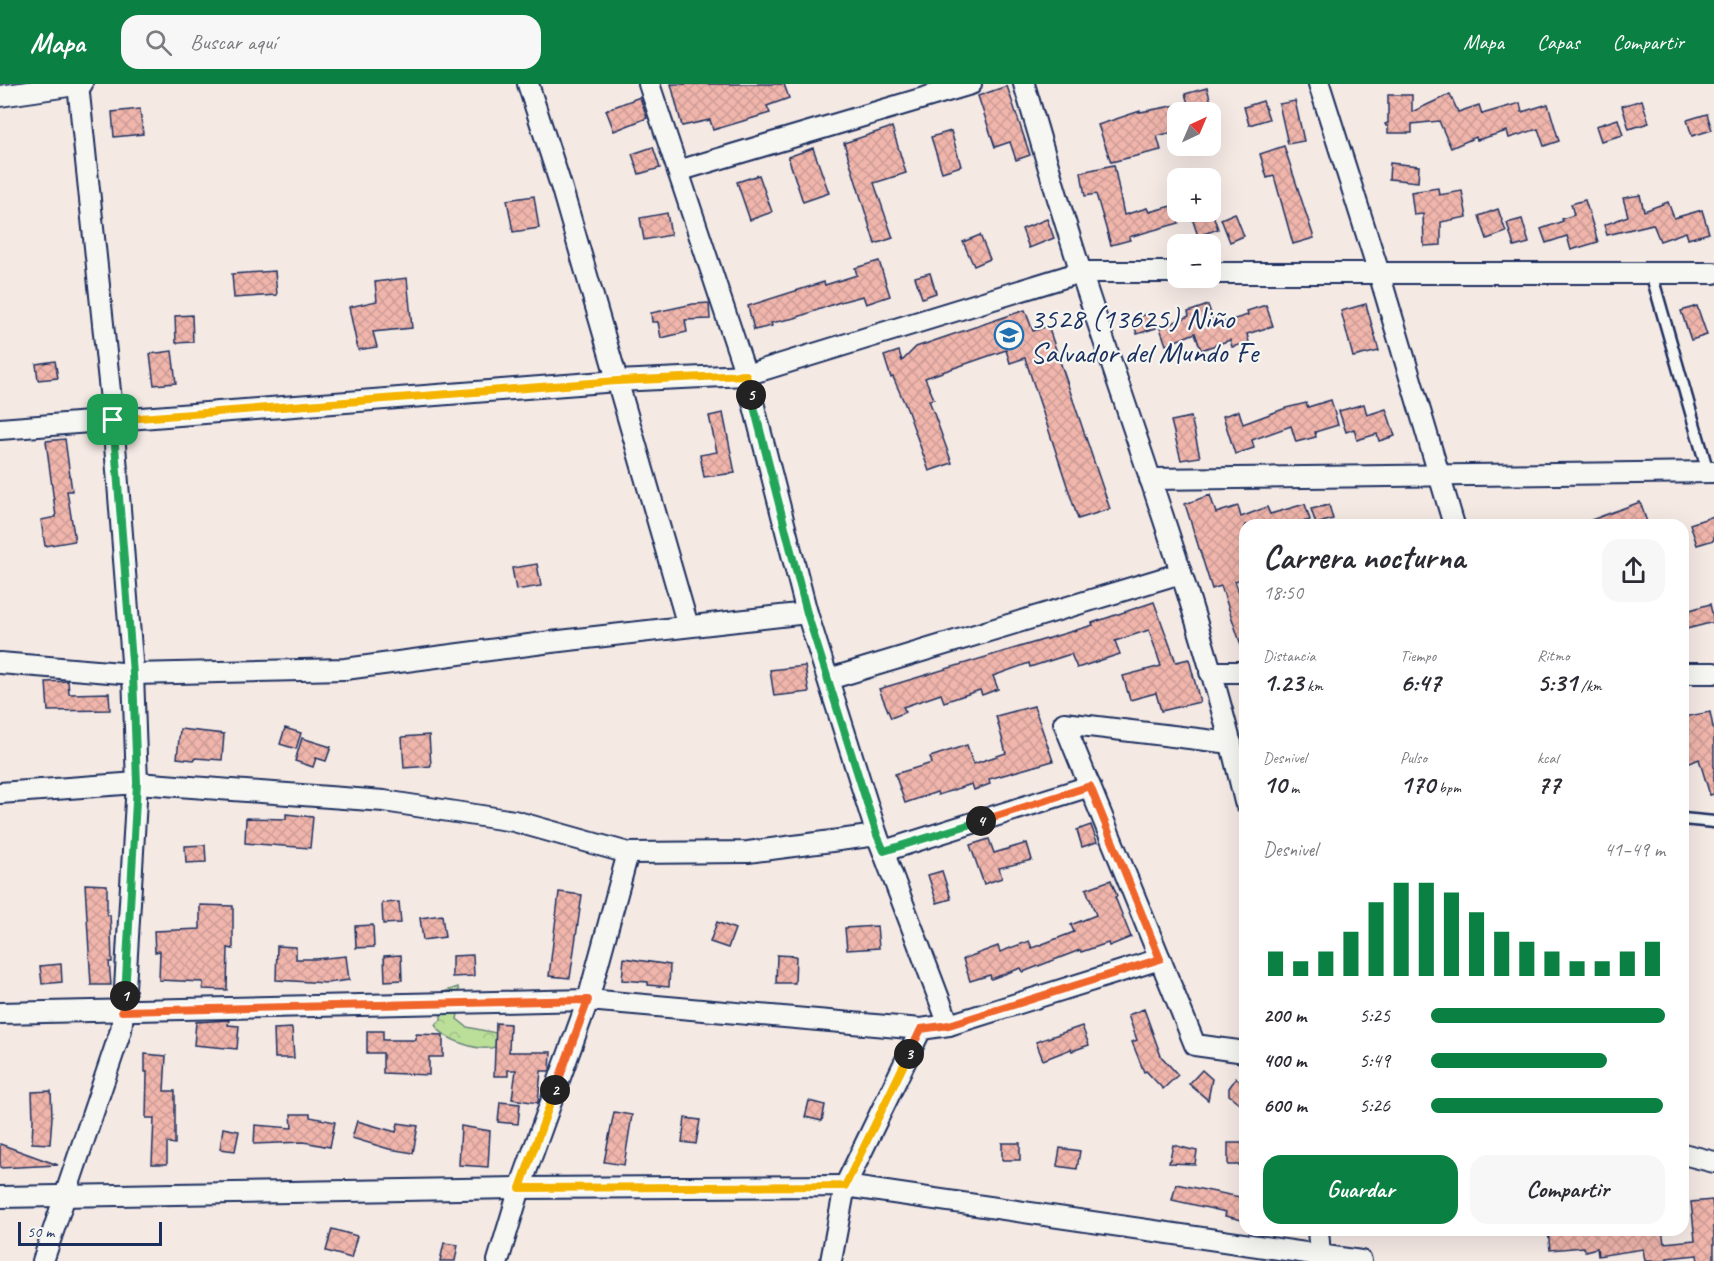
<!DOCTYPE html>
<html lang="es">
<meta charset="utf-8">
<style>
body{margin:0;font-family:Caveat,sans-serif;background:#f7f7f7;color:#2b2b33;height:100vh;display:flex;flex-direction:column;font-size:22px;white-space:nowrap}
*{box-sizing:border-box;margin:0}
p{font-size:20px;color:#7c7c81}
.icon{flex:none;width:33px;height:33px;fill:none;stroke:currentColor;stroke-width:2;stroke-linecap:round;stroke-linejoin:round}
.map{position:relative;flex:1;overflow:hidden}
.sheet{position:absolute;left:1239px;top:435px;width:450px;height:717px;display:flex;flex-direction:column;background:#fff;border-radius:18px;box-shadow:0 6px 24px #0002}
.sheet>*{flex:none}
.needle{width:39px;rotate:44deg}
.controls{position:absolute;left:1167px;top:18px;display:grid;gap:12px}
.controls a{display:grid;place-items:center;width:54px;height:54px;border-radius:12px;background:#fff;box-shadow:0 6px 24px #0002;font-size:30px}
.scale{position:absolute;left:18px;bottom:15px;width:144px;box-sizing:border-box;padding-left:6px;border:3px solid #1b2f5e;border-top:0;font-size:16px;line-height:21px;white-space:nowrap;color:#1b2f5e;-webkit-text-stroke:4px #f6f6f2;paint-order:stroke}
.pin{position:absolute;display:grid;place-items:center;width:51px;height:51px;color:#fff;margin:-26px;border-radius:12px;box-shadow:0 3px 9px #0006}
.km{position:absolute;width:30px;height:30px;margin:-15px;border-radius:50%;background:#222;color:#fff;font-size:16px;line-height:30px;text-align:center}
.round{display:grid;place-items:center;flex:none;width:63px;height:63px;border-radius:18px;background:#f7f7f7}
.overview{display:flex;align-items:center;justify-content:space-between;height:102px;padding:0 24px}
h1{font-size:33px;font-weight:600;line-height:45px}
.metrics{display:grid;grid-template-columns:repeat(3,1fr);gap:9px;height:102px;padding:6px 24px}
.metrics div{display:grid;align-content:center}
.metrics b{font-size:26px;font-weight:600}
.metrics small{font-size:16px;font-weight:400}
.metrics p{font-size:16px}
.chart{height:168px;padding:12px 24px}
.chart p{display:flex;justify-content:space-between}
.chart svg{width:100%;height:108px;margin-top:6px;stroke:#0b8043;stroke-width:6}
.button{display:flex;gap:12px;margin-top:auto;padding:12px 24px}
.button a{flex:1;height:69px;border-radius:18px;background:#0b8043;color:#fff;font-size:24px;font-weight:600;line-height:69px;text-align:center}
.button a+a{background:#f7f7f7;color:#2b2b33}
ul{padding:0 24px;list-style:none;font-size:20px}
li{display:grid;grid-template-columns:96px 72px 1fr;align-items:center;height:45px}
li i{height:15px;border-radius:8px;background:#0b8043}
header{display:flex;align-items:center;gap:36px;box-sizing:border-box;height:84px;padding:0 30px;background:#0b8043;color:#fff}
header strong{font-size:28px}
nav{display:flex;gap:33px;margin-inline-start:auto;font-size:21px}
.search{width:420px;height:54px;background:#f7f7f7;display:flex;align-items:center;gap:15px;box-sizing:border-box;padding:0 21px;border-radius:18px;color:#7c7c81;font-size:22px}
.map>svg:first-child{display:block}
.forest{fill:url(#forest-crowns);stroke:#6b877c;stroke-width:1.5}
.building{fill:url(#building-cross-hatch);stroke:#1b2f5e;stroke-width:1.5}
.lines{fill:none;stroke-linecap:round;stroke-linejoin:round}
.service-casing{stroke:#1b2f5e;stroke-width:15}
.minor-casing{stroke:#1b2f5e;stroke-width:24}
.service{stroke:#f6f6f2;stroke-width:10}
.minor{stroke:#f6f6f2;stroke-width:20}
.split-1-casing{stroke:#fff;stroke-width:12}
.split-2-casing{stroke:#fff;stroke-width:12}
.split-3-casing{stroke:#fff;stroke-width:12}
.split-4-casing{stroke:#fff;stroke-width:12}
.split-5-casing{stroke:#fff;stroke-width:12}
.split-6-casing{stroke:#fff;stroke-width:12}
.split-1{stroke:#22a559;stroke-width:8}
.split-2{stroke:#f0652b;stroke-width:8}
.split-3{stroke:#f5b400;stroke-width:8}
.split-4{stroke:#f0652b;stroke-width:8}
.split-5{stroke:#22a559;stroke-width:8}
.split-6{stroke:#f5b400;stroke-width:8}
.labels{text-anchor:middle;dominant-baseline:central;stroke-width:4.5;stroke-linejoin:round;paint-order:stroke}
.poi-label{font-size:30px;fill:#1b2f5e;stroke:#f6f6f2;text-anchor:start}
</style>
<header>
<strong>Mapa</strong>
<div class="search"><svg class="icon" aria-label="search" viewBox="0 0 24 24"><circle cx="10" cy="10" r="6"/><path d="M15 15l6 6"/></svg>Buscar aquí</div>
<nav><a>Mapa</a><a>Capas</a><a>Compartir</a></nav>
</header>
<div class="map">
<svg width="1714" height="1177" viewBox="0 0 1714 1177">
<defs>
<pattern id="forest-crowns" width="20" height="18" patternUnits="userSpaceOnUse" patternTransform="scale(1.5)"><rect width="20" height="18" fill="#bbdf99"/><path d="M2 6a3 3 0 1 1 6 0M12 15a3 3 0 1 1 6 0" fill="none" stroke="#a0c086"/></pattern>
<pattern id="building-cross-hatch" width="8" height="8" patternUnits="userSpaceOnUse" patternTransform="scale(1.5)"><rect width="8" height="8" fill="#f0b5ab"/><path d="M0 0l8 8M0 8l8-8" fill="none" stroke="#cd9c96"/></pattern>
</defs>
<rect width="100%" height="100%" fill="#f5e9e4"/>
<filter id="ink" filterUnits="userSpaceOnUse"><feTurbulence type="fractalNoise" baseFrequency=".0167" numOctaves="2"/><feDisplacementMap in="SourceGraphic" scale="12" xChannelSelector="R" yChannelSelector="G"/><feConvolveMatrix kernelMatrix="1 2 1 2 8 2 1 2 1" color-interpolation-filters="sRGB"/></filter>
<g filter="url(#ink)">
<path class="forest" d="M458,903L461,915L457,935L467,943L496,949L495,963C478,968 444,956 435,941L441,936V928L426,914Z"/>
<g class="building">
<polygon points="671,0 784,0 789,14 767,22 770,29 713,46 710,36 682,42"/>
<polygon points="1007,2 1030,71 1016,76 1010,58 995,63 978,12"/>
<polygon points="1207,4 1214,28 1191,28 1185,10"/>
<polygon points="1450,10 1458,28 1479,21 1482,30 1520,19 1522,28 1548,20 1559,57 1544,62 1538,45 1509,54 1507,47 1477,56 1476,53 1451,64 1439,37 1412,40 1412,49 1388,49 1388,42 1386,42 1385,40 1388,39 1388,11 1412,11 1412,28"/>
<polygon points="640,13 647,34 614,47 606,26"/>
<polygon points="1642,16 1649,39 1629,45 1622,22"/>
<polygon points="1263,17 1269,35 1249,41 1244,23"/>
<polygon points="1295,17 1304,57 1288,60 1279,20"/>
<polygon points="1178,21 1178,47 1157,52 1161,66 1111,78 1098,41 1140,27 1140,28"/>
<polygon points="140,25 143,50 114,53 112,28"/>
<polygon points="1707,30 1712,46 1692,52 1687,36"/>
<polygon points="1618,35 1623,51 1601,57 1596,42"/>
<polygon points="892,43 906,89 874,99 893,154 875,160 844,59"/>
<polygon points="951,47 961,82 942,88 931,53"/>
<polygon points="1284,62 1314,154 1293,160 1274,92 1267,94 1260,70"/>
<polygon points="653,63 660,84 639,90 632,70"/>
<polygon points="813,64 829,109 803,118 788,73"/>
<polygon points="1390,79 1419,82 1418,98 1389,95"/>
<polygon points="1114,81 1124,131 1147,124 1149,128 1175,121 1179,139 1129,153 1130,156 1111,161 1096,110 1085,112 1081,88"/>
<polygon points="759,91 772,128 750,136 737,98"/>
<polygon points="1438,104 1439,111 1462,107 1467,133 1441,138 1441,161 1424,162 1423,130 1414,131 1411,108"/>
<polygon points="1640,111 1644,127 1668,118 1674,134 1702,126 1709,149 1688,155 1686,148 1660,157 1653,140 1607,151 1604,141 1628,132 1623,114"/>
<polygon points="534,112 539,144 513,148 507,116"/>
<polygon points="1585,116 1598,158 1571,166 1567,152 1546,159 1541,145 1563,137 1562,135 1574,131 1571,120"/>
<polygon points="1498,125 1506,148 1487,155 1479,132"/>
<polygon points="1190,128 1212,128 1218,145 1198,152"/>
<polygon points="667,129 671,151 644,156 640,134"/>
<polygon points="1235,129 1244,152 1230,158 1221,135"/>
<polygon points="1047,135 1054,154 1029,164 1022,145"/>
<polygon points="1522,135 1529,159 1514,163 1507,139"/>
<polygon points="980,151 990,175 974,182 963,158"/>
<polygon points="879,177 890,212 866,220 863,212 840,218 795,234 771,239 772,242 754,246 748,222 824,198 825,201 857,191 855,184"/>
<polygon points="275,187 277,211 234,214 232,190"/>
<polygon points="930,189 936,209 922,214 915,193"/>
<polygon points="407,194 412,244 373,248 377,263 358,266 349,223 377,217 375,198"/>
<polygon points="709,219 710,235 685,236 687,248 661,254 658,238 652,238 651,229 693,220"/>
<polygon points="1366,220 1379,267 1353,273 1341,227"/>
<polygon points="1208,221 1215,241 1248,231 1247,227 1266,221 1273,242 1247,250 1249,258 1232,263 1230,256 1201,266 1195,249 1166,261 1160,244 1189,232 1188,228"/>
<polygon points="1697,222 1707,251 1691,256 1681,227"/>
<polygon points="1025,226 1033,247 1048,242 1110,425 1078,435 1025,274 1010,279 1006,266 925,294 934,315 929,316 952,379 929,387 907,325 893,293 891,294 884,272 899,267 902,277 916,263"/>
<polygon points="1150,229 1156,244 1137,250 1132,235"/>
<polygon points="192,231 193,258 176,259 175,232"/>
<polygon points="172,267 176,299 154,301 150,270"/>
<polygon points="55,277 58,294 38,296 36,280"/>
<polygon points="1331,316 1338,341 1315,348 1316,353 1296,358 1291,342 1252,356 1254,364 1235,370 1223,332 1239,327 1243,340 1286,324 1306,319 1308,323"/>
<polygon points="1364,320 1367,331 1386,325 1395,352 1379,357 1377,350 1357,356 1354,345 1346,348 1339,327"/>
<polygon points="723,329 735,389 704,393 700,371 717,368 709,332"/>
<polygon points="1191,333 1200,373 1181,376 1171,337"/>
<polygon points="65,355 72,407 67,407 75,457 45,462 41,436 56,433 46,357"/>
<polygon points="1210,411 1216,429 1238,422 1241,433 1267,423 1270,430 1305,420 1310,436 1291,441 1245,441 1245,494 1235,497 1245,526 1245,564 1242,564 1221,502 1212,505 1185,420"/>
<polygon points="1640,418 1648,441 1583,441 1583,439"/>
<polygon points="1329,421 1333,435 1316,440 1311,425"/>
<polygon points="1714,432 1714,456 1697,461 1690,440"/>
<polygon points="537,480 541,502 516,506 512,484"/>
<polygon points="1154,518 1176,578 1189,575 1200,618 1161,627 1156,609 1130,616 1123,592 1161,582 1149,546 1115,557 1120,570 1077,584 1071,570 1030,583 1029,579 993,592 998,605 982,611 980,606 944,618 941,610 903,623 906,628 891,634 879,605 1093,541 1092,539"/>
<polygon points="1710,520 1714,538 1683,546 1683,528"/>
<polygon points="805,582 809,608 774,612 770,586"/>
<polygon points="68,597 69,610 109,609 110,626 48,627 46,598"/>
<polygon points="1034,622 1053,677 989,695 990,700 974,706 972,700 938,711 937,708 905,719 895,690 932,679 930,673 967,661 973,680 1006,669 996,632"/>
<polygon points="1710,628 1714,648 1714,710 1710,711 1699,675 1683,682 1683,664 1687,663 1683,633"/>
<polygon points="285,644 301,649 296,665 280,660"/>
<polygon points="180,645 224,650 222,676 195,674 194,676 177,674"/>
<polygon points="429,651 431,682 404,684 402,653"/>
<polygon points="302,654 331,663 326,677 316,674 313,683 295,677"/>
<polygon points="286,730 313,733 310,764 245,759 246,734 286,735"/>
<polygon points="1091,741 1097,758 1082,763 1077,746"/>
<polygon points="989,755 994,769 1027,759 1032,776 999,784 1002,794 984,800 970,761"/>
<polygon points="205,761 206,778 186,779 185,762"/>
<polygon points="942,787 951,815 937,819 928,791"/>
<polygon points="1111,796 1117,812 1115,813 1131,853 1109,862 1108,859 1081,868 1080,866 1023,888 1021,884 991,895 990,891 970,897 963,875 998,862 1000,868 1029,857 1032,864 1074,848 1071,841 1096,831 1086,805"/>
<polygon points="85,800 107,801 107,831 110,831 111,848 112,878 109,878 111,901 91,901"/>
<polygon points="559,808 582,811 570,894 549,892"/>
<polygon points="399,818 401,839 383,840 382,819"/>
<polygon points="200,821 233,822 233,865 228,864 227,906 203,905 203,898 159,896 160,867 155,868 154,847 200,845"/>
<polygon points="442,831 445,853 423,856 420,834"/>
<polygon points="717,838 735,845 728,864 710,858"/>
<polygon points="373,841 374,863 356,864 355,842"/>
<polygon points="877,842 879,864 847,866 845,844"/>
<polygon points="277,862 296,863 296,875 315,875 346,872 349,896 327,899 276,896"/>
<polygon points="401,871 402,896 385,897 384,872"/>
<polygon points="473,871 474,892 452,893 452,872"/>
<polygon points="777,871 796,872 795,899 776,899"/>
<polygon points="624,874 670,881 669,903 648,901 648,898 622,896"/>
<polygon points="61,880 62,898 42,900 40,882"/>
<polygon points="1144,925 1161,972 1178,991 1163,1005 1146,987 1144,988 1132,958 1137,956 1128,931"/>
<polygon points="229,936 228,941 239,942 237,965 194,961 196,938"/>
<polygon points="496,939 510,940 509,968 551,968 550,987 541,987 538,1019 512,1015 516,986 508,986 508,992 494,992"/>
<polygon points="1082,942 1089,961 1072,967 1071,965 1043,976 1036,958"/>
<polygon points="292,944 294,974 275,974 274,945"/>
<polygon points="367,947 383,947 383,956 416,956 416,950 443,951 443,973 429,973 429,991 383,989 383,969 367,969"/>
<polygon points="145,970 166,972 164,1007 175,1007 175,1060 167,1059 167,1080 152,1080 154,1034 146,1034 147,988 145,988"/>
<polygon points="1202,986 1212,995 1208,1016 1189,1000"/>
<polygon points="1236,994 1245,1001 1245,1024 1229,1011 1229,1004"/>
<polygon points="51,1007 52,1033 50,1060 32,1059 33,1036 32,1008"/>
<polygon points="809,1017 825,1021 822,1037 805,1033"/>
<polygon points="500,1018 520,1020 518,1040 498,1038"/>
<polygon points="614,1028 632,1031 624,1081 604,1078"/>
<polygon points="291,1030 310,1030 310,1033 335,1038 330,1063 304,1058 254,1060 255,1041 292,1044"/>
<polygon points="685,1034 700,1036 696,1060 682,1058"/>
<polygon points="357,1037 396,1048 398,1039 418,1042 413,1069 389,1065 352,1054"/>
<polygon points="461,1042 490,1047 488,1083 459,1081"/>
<polygon points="223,1044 239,1047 235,1067 220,1065"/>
<rect x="1002" y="1059" width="18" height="17"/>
<rect x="1228" y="1059" width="17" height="22"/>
<polygon points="0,1060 58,1081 0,1084"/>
<polygon points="1173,1061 1197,1067 1195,1080 1169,1079"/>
<polygon points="1060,1064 1080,1067 1077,1085 1057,1082"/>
<polygon points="1176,1100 1245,1114 1242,1136 1225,1132 1226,1128 1172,1116"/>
<polygon points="1712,1116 1714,1133 1714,1177 1698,1177 1697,1171 1667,1174 1667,1177 1645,1177 1643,1165 1598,1172 1597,1164 1585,1167 1584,1163 1550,1166 1548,1146 1662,1146 1664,1159 1695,1156 1691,1118"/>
<polygon points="332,1145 357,1152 351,1174 326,1167"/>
<polygon points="444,1159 458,1161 455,1177 440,1177"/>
</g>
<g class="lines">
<g class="service-casing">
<g id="service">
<polyline points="1651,189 1708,388"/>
<polyline points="1683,735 1714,738"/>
</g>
</g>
<g class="minor-casing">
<g id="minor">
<polyline points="528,0 562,105 688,542"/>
<polyline points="649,0 746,291 807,529 877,751 949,941"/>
<path d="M1024,0C1043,64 1061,128 1082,191C1139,365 1204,539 1245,718"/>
<polyline points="1319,0 1379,189 1454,441"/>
<polyline points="0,12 82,0"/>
<polyline points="678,87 971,0"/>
<polyline points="1210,189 1714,189"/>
<polyline points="0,345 617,297 746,291 1081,188 1178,188"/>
<polyline points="1150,395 1714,388"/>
<polyline points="0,579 133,590 345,585 551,558 807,529"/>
<polyline points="1210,588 1245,588"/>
<polyline points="1683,589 1714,589"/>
<polyline points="829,595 1181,489"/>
<polyline points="1231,659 1064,639 1195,961 1245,968"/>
<polyline points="0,709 137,699 384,717 514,737 628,769 748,768 877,751"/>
<polyline points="884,767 1090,702"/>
<polyline points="0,929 588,916 921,945 949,941 1160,875"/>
<polyline points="1683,1070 1714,1078"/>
<polyline points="0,1113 520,1104 845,1102 1361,1177"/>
<polyline points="1318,1146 1320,1171 1318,1177"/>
<polyline points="43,1177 121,946 124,921 137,699 133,590 113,336 78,0"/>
<polyline points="498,1177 520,1104 588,916 628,769"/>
<polyline points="831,1177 845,1102 921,945"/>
</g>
</g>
<use href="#service" class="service"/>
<use href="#minor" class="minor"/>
</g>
</g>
<g class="lines" filter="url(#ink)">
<g class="split-1-casing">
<polyline id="split-1" points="113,336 133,590 137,699 125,912"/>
</g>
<g class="split-2-casing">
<polyline id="split-2" points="125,912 122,927 588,916 555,1006"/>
</g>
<g class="split-3-casing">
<polyline id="split-3" points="555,1006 520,1104 845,1102 909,970"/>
</g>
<g class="split-4-casing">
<polyline id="split-4" points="909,970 921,945 949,941 1160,875 1090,702 981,737"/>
</g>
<g class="split-5-casing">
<polyline id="split-5" points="751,311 807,529 877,751 884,767 981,737"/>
</g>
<g class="split-6-casing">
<polyline id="split-6" points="113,336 617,297 746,291 751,311"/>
</g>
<use href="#split-1" class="split-1"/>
<use href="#split-2" class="split-2"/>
<use href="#split-3" class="split-3"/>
<use href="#split-4" class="split-4"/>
<use href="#split-5" class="split-5"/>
<use href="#split-6" class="split-6"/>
</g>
<defs>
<g id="school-ring" transform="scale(1.5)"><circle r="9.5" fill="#f6f6f2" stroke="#1f6fb2" stroke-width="1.5"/><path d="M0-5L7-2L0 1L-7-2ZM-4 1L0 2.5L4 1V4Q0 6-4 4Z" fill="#1f6fb2"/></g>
</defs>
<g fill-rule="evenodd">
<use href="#school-ring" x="1009" y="251"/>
</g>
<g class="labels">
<g class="poi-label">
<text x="1030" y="234">3528 (13625) Niño<tspan x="1030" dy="34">Salvador del Mundo Fe</tspan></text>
</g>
</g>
</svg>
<div class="controls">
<a><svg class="needle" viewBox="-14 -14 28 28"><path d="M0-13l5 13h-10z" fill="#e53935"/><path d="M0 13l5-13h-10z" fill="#7c7c81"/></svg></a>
<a>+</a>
<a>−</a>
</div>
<div class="scale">50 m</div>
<div class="pin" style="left:113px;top:336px;background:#1e9e55"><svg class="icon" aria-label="arrive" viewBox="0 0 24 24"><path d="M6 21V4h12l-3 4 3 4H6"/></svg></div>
<b class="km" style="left:125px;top:912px">1</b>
<b class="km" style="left:555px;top:1006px">2</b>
<b class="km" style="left:909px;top:970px">3</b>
<b class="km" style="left:981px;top:737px">4</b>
<b class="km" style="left:751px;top:311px">5</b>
<section class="sheet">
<div class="overview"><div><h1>Carrera nocturna</h1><p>18:50</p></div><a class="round"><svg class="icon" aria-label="share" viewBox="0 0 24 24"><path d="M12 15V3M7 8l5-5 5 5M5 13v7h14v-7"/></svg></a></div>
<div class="metrics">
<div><p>Distancia</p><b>1.23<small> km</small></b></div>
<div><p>Tiempo</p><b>6:47</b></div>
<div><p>Ritmo</p><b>5:31<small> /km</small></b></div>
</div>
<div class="metrics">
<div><p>Desnivel</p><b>10<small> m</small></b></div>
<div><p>Pulso</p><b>170<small> bpm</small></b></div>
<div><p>kcal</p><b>77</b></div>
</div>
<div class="chart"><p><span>Desnivel</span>41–49 m</p>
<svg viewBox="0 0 160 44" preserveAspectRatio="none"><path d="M5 44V34M15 44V38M25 44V34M35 44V26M45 44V14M55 44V6M65 44V6M75 44V10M85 44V18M95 44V26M105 44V30M115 44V34M125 44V38M135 44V38M145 44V34M155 44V30"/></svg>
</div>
<ul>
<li><b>200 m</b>5:25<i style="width:100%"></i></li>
<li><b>400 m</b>5:49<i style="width:75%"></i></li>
<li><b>600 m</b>5:26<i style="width:99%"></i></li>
</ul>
<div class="button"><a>Guardar</a><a>Compartir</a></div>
</section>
</div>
